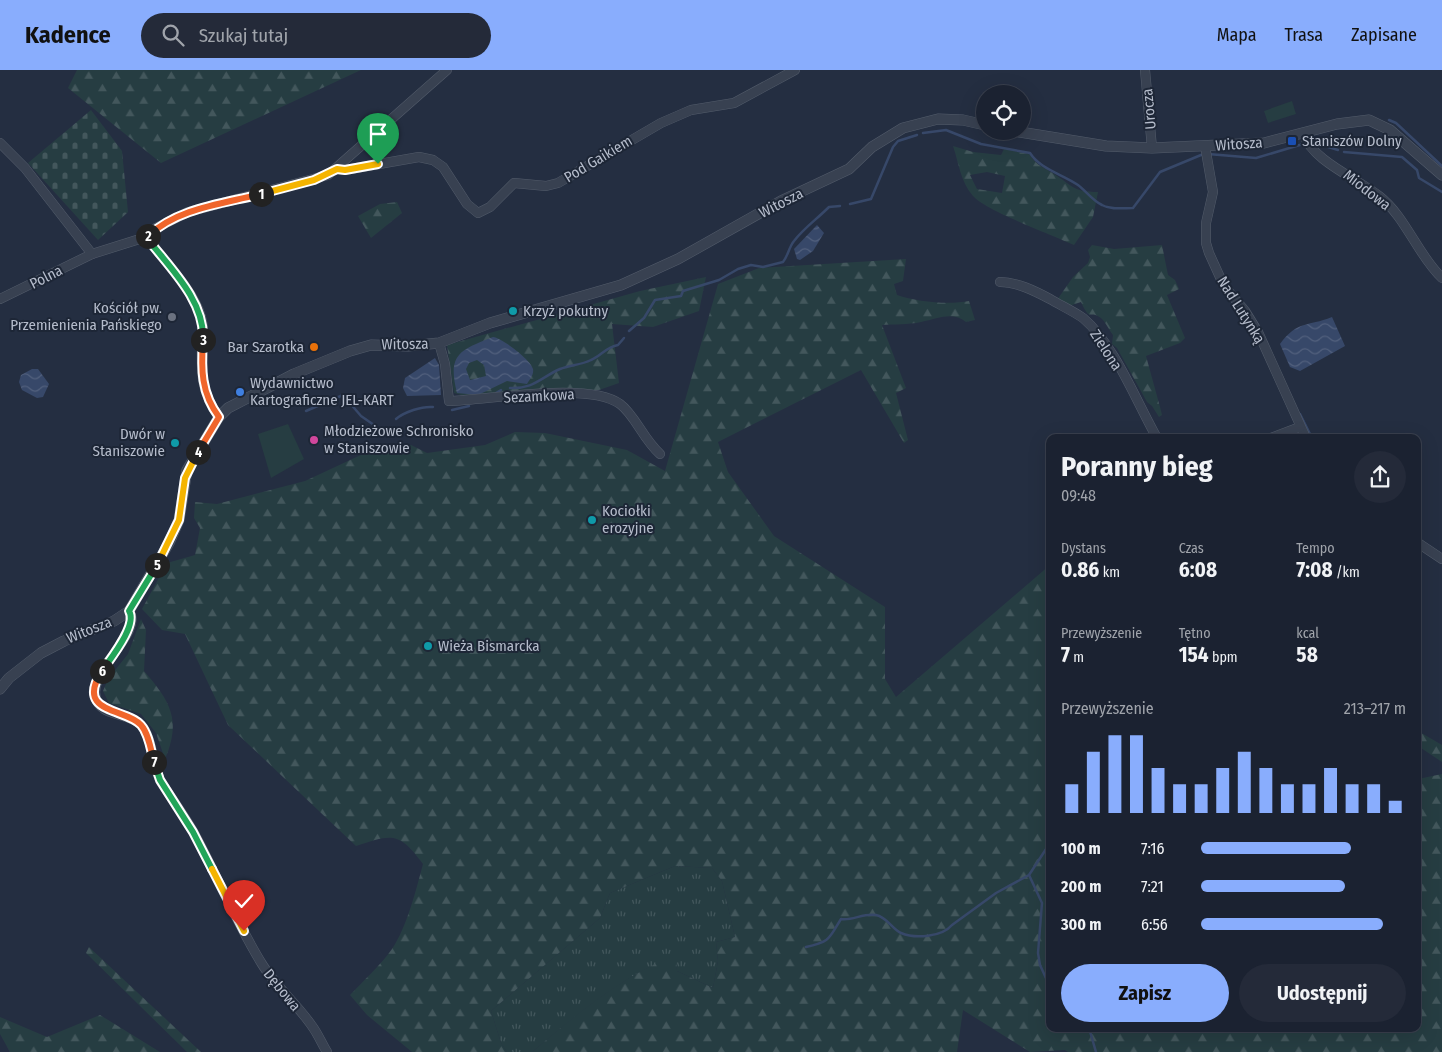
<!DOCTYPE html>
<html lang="pl">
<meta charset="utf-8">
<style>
body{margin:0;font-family:"Fira Sans Condensed",sans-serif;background:#242a39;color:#f1f3f6;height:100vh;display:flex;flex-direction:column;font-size:19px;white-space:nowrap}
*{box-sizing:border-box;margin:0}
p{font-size:16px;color:#a0a4ab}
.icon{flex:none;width:28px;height:28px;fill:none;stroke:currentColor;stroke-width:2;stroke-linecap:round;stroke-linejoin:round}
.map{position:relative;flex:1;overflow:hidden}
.drawer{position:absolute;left:1046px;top:364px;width:375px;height:598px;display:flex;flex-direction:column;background:#1b2231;border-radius:10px;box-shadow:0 5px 20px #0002,0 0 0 1px #393f4d}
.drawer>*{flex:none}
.tools{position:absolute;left:976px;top:15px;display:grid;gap:10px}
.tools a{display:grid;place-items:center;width:55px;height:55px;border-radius:50%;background:#1b2231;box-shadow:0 5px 20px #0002,0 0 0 1px #393f4d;font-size:25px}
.pin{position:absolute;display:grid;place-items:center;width:42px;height:42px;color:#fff;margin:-51px -21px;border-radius:50% 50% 50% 0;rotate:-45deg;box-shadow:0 0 5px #0007}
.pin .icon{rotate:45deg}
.km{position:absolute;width:25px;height:25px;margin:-12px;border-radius:50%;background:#222;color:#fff;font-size:14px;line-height:25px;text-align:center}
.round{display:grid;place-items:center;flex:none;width:52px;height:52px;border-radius:26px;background:#242a39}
.summary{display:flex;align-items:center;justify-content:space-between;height:85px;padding:0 15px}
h1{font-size:28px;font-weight:700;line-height:38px}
.stats{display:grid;grid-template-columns:repeat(3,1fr);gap:8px;height:85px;padding:5px 15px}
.stats div{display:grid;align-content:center}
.stats b{font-size:21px;font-weight:700}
.stats small{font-size:14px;font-weight:400}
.stats p{font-size:14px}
.chart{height:140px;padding:10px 15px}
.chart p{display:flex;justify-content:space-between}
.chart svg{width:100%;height:90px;margin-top:5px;stroke:#89adfd;stroke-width:6}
.button{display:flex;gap:10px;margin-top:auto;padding:10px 15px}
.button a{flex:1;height:58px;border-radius:30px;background:#89adfd;color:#111;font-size:20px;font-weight:700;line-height:58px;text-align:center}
.button a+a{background:#242a39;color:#f1f3f6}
ul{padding:0 15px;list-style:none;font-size:16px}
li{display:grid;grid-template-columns:80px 60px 1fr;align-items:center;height:38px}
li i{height:12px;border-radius:6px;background:#89adfd}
header{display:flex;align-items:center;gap:30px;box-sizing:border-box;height:70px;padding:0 25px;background:#89adfd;color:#111}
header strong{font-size:24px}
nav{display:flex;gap:28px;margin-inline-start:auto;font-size:18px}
.search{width:350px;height:45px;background:#242a39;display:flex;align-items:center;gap:12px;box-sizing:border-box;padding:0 18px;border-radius:28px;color:#a0a4ab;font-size:19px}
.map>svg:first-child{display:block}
.grass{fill:url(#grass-tufts)}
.forest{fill:url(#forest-firs);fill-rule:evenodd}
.cemetery{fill:url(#cemetery-stones)}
.green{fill:#263d42}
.water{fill:url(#water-waves);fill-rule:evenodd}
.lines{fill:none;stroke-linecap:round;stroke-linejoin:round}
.stream{stroke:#374869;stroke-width:2.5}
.minor-casing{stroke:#535c6b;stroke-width:10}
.tertiary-casing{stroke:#535c6b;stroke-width:11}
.minor{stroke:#384151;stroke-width:9}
.tertiary{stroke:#384151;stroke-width:10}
.split-1-casing{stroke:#fff;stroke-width:10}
.split-2-casing{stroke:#fff;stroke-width:10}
.split-3-casing{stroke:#fff;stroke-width:10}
.split-4-casing{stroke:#fff;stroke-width:10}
.split-5-casing{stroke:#fff;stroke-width:10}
.split-6-casing{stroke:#fff;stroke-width:10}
.split-7-casing{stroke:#fff;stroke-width:10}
.split-8-casing{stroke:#fff;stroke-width:10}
.split-9-casing{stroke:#fff;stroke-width:10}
.split-1{stroke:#f5b400;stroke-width:6}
.split-2{stroke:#f0652b;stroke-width:6}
.split-3{stroke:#22a559;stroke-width:6}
.split-4{stroke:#f0652b;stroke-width:6}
.split-5{stroke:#f5b400;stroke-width:6}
.split-6{stroke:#22a559;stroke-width:6}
.split-7{stroke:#f0652b;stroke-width:6}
.split-8{stroke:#22a559;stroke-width:6}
.split-9{stroke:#f5b400;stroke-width:6}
.transit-dot{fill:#1a4fb4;stroke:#1d2636;stroke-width:2}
.culture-dot{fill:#0f9aa8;stroke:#1d2636;stroke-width:2}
.worship-dot{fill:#6b7280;stroke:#1d2636;stroke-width:2}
.food-dot{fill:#e8710a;stroke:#1d2636;stroke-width:2}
.shop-dot{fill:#3f7fe0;stroke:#1d2636;stroke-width:2}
.hotel-dot{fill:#d1479c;stroke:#1d2636;stroke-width:2}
.labels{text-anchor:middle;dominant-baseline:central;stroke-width:4;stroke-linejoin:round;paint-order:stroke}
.street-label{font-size:15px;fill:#b5bccb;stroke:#1d2636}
.poi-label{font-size:15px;fill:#b5bccb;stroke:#1d2636;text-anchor:start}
</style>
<header>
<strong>Kadence</strong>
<div class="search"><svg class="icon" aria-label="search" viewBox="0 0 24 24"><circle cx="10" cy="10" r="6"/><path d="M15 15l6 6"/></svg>Szukaj tutaj</div>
<nav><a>Mapa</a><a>Trasa</a><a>Zapisane</a></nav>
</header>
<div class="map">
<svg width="1442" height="982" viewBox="0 0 1442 982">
<defs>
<pattern id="grass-tufts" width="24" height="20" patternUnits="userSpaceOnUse" patternTransform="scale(1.25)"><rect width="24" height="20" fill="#263d42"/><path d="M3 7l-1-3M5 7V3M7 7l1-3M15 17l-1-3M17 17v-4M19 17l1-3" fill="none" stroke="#43575c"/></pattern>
<pattern id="forest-firs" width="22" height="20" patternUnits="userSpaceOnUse" patternTransform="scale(1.25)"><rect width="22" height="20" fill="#263d42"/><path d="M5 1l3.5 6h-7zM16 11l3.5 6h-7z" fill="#43575c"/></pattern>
<pattern id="cemetery-stones" width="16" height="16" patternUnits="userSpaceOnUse" patternTransform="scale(1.25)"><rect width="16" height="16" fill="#263d42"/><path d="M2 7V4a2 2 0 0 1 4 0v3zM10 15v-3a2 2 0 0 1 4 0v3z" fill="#43575c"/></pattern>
<pattern id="water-waves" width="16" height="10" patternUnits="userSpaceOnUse" patternTransform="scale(1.25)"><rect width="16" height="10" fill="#374869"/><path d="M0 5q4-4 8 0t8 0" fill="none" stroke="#52607d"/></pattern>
</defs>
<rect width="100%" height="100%" fill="#242e41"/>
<path class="grass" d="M675,796L712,798L722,811L735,867L716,872L718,891L713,918L677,901L675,887C626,902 572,949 532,982H507L501,973L491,941L600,848L610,823Z"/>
<g class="forest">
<polygon points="77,0 361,0 161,93 68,18"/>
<path d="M953,76L973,82L1001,85L1004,79L1029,84C1038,97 1042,96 1054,104C1073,116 1073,122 1098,122L1093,147L1074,175C1053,165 986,141 973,126C960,111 959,93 953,76ZM987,102L1005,106L1002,123L977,119L970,105Z"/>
<polygon points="397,132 402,143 371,168 358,146 380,134"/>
<path d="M1092,175L1114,179L1162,175L1168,205L1175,210L1179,219L1167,225L1185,268L1180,273L1146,286L1160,337L1162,345L1159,347L1152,336L1147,332L1117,278L1112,274L1113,265C1109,260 1105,251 1101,248C1088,239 1091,253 1081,232L1069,236L1057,230L1073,207L1088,193L1090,187L1088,180Z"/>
<path d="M906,189L903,211L894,214L897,225C917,232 949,235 969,231L975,250L966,252C952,241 938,249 921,252C908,255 894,254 882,255L906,318L896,323L908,370L904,373L861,300L718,372L728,402L774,466L885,537V609L896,627L1050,495V958H1418V709L1442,704V982H1068L1065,980L1030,982L963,940L957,982H532C572,948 626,902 676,886L677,901L713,918L718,891L716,872L735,867L722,811L712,798L675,796L610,823L600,848L491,941L501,973L507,982H412L367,945L350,925C364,910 380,896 392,879C407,857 416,820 423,794C399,761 392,764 356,776L228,655L185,564L162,560L142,539L167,493L195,485L200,458L194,448L195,432L217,434L305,411L378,377L411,375L427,383L485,375L515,362L545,363L627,380L665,401L718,214L759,198Z"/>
<polygon points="706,207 699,241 653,257 612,254 619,313 599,320 533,320 465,326 454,323 447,275 640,221"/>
<path d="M141,549L146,560L144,601C170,631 182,650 165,689L156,663L141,644L109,633L103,621L108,609L128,584Z"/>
<polygon points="1418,661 1442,675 1442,692 1418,676"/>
<polygon points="89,877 201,982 187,982 86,883"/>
<polygon points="100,945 160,982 10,982 0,964 0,947 47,967"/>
</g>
<polygon class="cemetery" points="91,40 122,81 128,142 98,170 28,93"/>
<g class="green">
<polygon points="1292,31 1296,44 1268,53 1264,41"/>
<polygon points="288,354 304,389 271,408 258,364"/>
</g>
<g class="water">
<polygon points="817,155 824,163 813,181 800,190 797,189 794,179"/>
<path d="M1332,247L1345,276L1300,301L1290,297L1280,274C1298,250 1307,257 1332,247Z"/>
<path d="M493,267C502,268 531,290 533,299C534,305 530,309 527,314L507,311L478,325L457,323C447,284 460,280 493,267ZM477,290L484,295L486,306L470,310L466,299L469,293Z"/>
<polygon points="435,288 439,295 441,325 407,326 403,318 405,308"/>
<polygon points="32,299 38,299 49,314 43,327 37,328 22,320 19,312 21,305"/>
</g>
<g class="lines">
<g class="stream">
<polyline points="1389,50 1396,53 1442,96"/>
<path d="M923,63L946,60L981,74L1030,83C1040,99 1062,104 1078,115C1086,121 1093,131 1102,135C1111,140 1123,138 1133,138L1160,102L1201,85"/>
<polyline points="1312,72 1338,80"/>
<polyline points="1344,82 1402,87 1417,100 1419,108 1442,122"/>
<polyline points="1208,84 1256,88 1303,74"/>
<polyline points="850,134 871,129 893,77 898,71 917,65"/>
<path d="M629,261L644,248L655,230L681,226L683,221L719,210L738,199L751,195L763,197L783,192C788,186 789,177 794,171C804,158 817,149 829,137L840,136"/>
<path d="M510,318C534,319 540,308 560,299C570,295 581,295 591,290C601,286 606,277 618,275L624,268"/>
<polyline points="496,323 501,320"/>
<polyline points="452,340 469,336"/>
<polyline points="306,341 343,325 361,346 374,355"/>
<polyline points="1300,344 1312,368"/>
<path d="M396,349C404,342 422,336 433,337"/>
<polyline points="1050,773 1029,805 1042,833 1038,883 1040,895 1050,917"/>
<path d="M806,877C831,872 829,868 841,849C852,851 863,843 876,845C887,847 892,859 901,863C915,869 942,867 952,855L996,823L1029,805"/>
<polyline points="1089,958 1096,982"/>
</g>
<g class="minor-casing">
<g id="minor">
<polyline points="1145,0 1152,78"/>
<path d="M1304,64C1311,90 1358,109 1379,126C1406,147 1417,184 1442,208"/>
<polyline points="0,73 25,98 92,184"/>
<polyline points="1205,76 1213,122 1206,153 1206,173 1209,183 1224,216 1245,241 1258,262 1306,368"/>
<polyline points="337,99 345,100 419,87 433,90 443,97 467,134 478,143 490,137 514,113 546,116 558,113 661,53 691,40 734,33 795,0"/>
<path d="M146,167C163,189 194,221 201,247C204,257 203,267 202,277C201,305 202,324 219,347"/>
<path d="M1000,212C1017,212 1035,221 1050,229C1060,235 1073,241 1083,248C1114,274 1136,331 1157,368"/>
<polyline points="0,229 92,184 146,167 156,158 188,142 328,105 447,0"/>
<path d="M439,273L445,294L449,331C489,330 589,311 620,334C635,345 643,369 660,384"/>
<polyline points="1271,368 1300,357"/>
<polyline points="1418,473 1442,489"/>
<path d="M129,541C145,564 81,604 98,633C107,647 130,643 141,655C153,668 152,696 161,712C172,729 184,745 194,763C217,806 236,852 262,894C276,917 297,934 312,956C318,964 322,974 327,982"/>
</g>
</g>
<g class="tertiary-casing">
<g id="tertiary">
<polyline points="1014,61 1106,76 1152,78 1264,73 1337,54 1369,50 1390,60 1442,105"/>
<polyline points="0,619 9,608 41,583 64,571 114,551 129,541 169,473 179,450 187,400 219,347 228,338 294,304 350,281 371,275 408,276 439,273 490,253 621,215 678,189 781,131 849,99 872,77 903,58 938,49 963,50 985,55"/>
</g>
</g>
<use href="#minor" class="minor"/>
<use href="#tertiary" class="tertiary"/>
</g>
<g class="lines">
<g class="split-1-casing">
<polyline id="split-1" points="261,124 314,110 337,99 345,100 378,94"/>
</g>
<g class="split-2-casing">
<path id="split-2" d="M148,166C178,138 222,134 261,124"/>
</g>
<g class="split-3-casing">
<path id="split-3" d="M148,166L146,167C169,197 205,230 203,270"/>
</g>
<g class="split-4-casing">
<path id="split-4" d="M198,382L219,347C201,323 201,299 203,270"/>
</g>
<g class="split-5-casing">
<polyline id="split-5" points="157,495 179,450 185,408 198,382"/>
</g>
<g class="split-6-casing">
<path id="split-6" d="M102,601C110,589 138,555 129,541L157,495"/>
</g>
<g class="split-7-casing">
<path id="split-7" d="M102,601C74,644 126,638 141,655C149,664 151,681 154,692"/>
</g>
<g class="split-8-casing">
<polyline id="split-8" points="154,692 160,710 193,762 212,799"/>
</g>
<g class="split-9-casing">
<polyline id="split-9" points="212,799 244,861"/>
</g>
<use href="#split-1" class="split-1"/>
<use href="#split-2" class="split-2"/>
<use href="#split-3" class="split-3"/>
<use href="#split-4" class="split-4"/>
<use href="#split-5" class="split-5"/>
<use href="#split-6" class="split-6"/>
<use href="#split-7" class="split-7"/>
<use href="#split-8" class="split-8"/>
<use href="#split-9" class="split-9"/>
</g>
<rect class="transit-dot" x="1287" y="66" width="10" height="10" rx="2.5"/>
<g class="culture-dot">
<circle cx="513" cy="241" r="5"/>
<circle cx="175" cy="373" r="5"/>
<circle cx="592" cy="450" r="5"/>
<circle cx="428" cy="576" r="5"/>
</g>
<circle class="worship-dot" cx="172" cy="247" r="5"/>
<circle class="food-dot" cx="314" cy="277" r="5"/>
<circle class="shop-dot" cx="240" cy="322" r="5"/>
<circle class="hotel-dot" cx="314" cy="370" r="5"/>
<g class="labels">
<g class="street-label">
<text transform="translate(1149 39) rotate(-95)">Urocza</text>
<text transform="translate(1239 74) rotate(-4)">Witosza</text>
<text transform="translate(598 89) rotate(-31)">Pod Gaikiem</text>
<text transform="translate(1367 120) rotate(38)">Miodowa</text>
<text transform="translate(781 133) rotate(-27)">Witosza</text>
<text transform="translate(46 207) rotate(-27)">Polna</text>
<text transform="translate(1241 240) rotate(58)">Nad Lutynką</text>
<text transform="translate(405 274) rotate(-1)">Witosza</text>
<text transform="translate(1106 280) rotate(57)">Zielona</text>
<text transform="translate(539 326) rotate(-3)">Sezamkowa</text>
<text transform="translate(89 560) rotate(-22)">Witosza</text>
<text transform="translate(282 920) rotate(51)">Dębowa</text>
</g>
<g class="poi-label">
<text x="1302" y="71">Staniszów Dolny</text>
<text x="162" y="238" text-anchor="end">Kościół pw.<tspan x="162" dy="17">Przemienienia Pańskiego</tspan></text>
<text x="523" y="241">Krzyż pokutny</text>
<text x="304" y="277" text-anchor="end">Bar Szarotka</text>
<text x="250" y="313">Wydawnictwo<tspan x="250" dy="17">Kartograficzne JEL-KART</tspan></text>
<text x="324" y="361">Młodzieżowe Schronisko<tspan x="324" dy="17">w Staniszowie</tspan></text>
<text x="165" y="364" text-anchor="end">Dwór w<tspan x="165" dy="17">Staniszowie</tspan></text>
<text x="602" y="441">Kociołki<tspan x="602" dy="17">erozyjne</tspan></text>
<text x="438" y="576">Wieża Bismarcka</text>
</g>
</g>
</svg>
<div class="tools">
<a><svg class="icon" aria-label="locate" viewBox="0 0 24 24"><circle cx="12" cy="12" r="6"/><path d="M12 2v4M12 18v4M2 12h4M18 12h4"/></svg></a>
</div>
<div class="pin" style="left:378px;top:94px;background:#1e9e55"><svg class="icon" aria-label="arrive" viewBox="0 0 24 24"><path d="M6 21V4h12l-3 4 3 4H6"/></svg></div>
<div class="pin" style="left:244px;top:861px;background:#d93025"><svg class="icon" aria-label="check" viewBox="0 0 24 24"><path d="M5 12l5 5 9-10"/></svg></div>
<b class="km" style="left:261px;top:124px">1</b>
<b class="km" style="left:148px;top:166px">2</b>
<b class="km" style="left:203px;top:270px">3</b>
<b class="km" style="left:198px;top:382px">4</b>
<b class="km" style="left:157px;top:495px">5</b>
<b class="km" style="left:102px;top:601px">6</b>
<b class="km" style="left:154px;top:692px">7</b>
<section class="drawer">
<div class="summary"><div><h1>Poranny bieg</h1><p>09:48</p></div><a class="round"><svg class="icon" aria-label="share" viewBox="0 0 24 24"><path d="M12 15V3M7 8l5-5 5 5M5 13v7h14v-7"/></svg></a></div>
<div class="stats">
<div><p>Dystans</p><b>0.86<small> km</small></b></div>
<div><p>Czas</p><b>6:08</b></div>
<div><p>Tempo</p><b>7:08<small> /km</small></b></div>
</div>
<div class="stats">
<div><p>Przewyższenie</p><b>7<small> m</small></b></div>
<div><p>Tętno</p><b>154<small> bpm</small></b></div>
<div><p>kcal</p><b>58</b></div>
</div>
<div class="chart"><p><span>Przewyższenie</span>213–217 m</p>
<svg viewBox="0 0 160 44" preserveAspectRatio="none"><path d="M5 44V30M15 44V14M25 44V6M35 44V6M45 44V22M55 44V30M65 44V30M75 44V22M85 44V14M95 44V22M105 44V30M115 44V30M125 44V22M135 44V30M145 44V30M155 44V38"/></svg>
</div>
<ul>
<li><b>100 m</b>7:16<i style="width:73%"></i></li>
<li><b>200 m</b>7:21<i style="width:70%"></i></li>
<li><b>300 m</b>6:56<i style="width:89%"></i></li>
</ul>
<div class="button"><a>Zapisz</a><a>Udostępnij</a></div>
</section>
</div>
